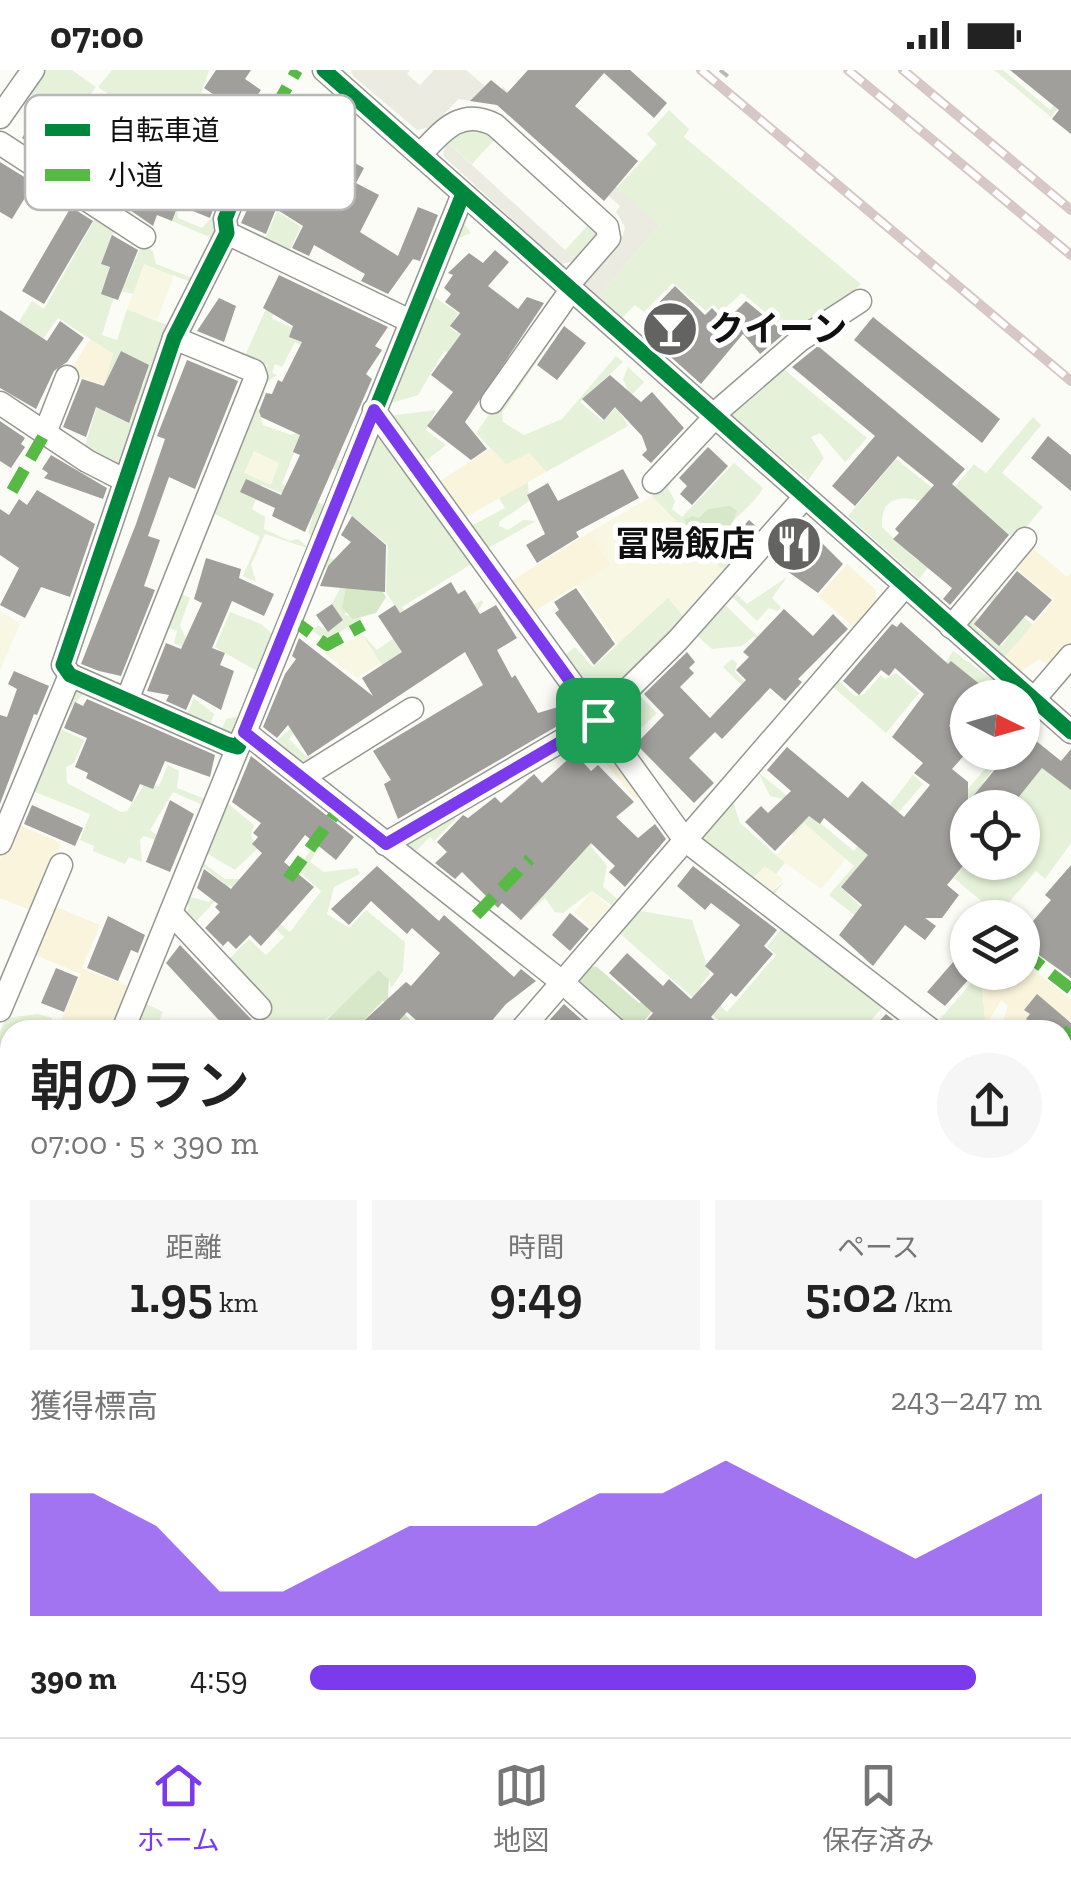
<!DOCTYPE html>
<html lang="ja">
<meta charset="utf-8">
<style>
body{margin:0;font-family:"Zilla Slab","Noto Sans JP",serif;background:#f6f6f6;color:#222;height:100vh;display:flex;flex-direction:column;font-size:38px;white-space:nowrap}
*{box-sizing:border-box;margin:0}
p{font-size:32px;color:#767676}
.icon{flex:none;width:55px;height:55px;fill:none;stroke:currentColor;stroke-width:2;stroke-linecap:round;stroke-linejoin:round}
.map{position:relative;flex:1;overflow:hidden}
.side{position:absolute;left:0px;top:950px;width:1072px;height:718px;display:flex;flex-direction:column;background:#fff;border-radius:30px 30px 0 0;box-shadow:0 2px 8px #0004}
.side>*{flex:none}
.needle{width:65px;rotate:95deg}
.fabs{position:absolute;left:950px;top:610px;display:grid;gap:20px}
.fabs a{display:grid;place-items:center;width:90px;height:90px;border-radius:50%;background:#fff;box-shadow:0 2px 8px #0004;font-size:50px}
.pin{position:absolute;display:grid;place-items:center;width:85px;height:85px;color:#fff;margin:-42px;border-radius:20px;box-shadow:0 5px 15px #0006}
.round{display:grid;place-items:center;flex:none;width:105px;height:105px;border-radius:52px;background:#f6f6f6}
.summary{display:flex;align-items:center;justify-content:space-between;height:170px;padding:0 30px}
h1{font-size:55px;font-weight:600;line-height:75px}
.stats{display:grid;grid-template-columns:repeat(3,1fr);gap:15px;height:170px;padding:10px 30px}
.stats div{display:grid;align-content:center;border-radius:0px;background:#f6f6f6;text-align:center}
.stats b{font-size:50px;font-weight:600}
.stats small{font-size:28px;font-weight:400}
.stats p{font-size:28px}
.chart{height:280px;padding:20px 30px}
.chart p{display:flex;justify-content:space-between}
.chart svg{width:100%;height:180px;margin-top:10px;fill:#7c3aed;opacity:.7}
ul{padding:0 30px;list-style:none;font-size:32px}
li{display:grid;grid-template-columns:160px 120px 1fr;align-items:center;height:75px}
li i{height:25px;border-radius:12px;background:#7c3aed}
.status{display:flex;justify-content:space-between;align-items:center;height:70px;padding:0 50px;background:#fff;direction:ltr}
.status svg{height:28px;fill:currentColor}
.menu{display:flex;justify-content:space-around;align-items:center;height:140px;border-top:2px solid #e0e0e0;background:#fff;font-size:28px;color:#767676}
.menu a{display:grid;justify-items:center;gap:5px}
.menu .current{color:#7c3aed}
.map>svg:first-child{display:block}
.farmland{fill:#f8f7e4}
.green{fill:#e5f1d8;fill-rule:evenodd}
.forest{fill:#d6e8c7}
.sand{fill:#f9f4db}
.plaza{fill:#ecebe2}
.building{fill:#a09f9c}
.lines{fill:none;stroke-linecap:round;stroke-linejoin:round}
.minor-casing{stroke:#969694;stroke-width:25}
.path{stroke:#b9b9b8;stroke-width:4;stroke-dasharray:10 5;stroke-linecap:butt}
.minor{stroke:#fffffe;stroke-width:22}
.rail-casing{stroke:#d7c7c7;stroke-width:10}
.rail{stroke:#fff;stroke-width:6;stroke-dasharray:19;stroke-linecap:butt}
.quiet{stroke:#58b947;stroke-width:12;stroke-dasharray:25 12;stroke-linecap:butt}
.cycleway-casing{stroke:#fff;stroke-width:21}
.cycleway{stroke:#00873e;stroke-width:15}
.route-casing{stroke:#fff;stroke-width:20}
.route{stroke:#7c3aed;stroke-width:12}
.labels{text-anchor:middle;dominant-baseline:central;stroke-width:10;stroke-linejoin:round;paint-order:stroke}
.poi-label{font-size:35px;font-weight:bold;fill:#101010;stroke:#fff;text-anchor:start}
.key{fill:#fff;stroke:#b7b7b7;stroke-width:2.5}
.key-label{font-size:28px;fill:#101010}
</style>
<div class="status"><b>07:00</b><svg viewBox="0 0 49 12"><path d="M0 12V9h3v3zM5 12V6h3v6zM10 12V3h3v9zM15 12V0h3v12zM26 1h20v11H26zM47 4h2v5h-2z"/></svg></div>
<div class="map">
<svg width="1071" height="1667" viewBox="0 0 1071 1667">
<rect width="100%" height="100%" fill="#fcfcf7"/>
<g class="farmland">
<polygon points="144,194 174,205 157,250 127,239"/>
<polygon points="254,381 280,393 271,416 243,403"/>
<polygon points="652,426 728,505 686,550 667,529 618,574 577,515 609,495 590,462"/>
<polygon points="0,541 20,553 0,600"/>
<polygon points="362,564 381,593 357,608 324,583"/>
<polygon points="804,753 846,789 821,819 776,786"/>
<polygon points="765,795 783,809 771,822 754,808"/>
<polygon points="592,821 610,837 592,858 574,842"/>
<polygon points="1069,1615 1071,1662 1060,1667 969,1667 985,1658 1062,1658 1063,1618"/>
</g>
<g class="green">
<polygon points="42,0 72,0 96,17 71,52 27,22"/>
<polygon points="112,0 209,0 183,76 98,17"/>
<polygon points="994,0 1003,0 1050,40 1071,15 1071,22 1051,47"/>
<polygon points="669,40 689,59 684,67 861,214 834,240 794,266 742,223 721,242 713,235 706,241 673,213 644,242 635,235 621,249 597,228 660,155 617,118 657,74 647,64"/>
<polygon points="475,57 496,68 472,94 446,71"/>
<polygon points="131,88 143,95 122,134 139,149 136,154 110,138 108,127"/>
<path d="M174,106L178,148L202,158L215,144L218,166L196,214L144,194L133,224L116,220L102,265L117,270L127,239L169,256L121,396L84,379L113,284L58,248L4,323L0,282L32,231L44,239L95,149L115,158L101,194L128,205L126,212L142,174L153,181L156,194L195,209L214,169L172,151ZM121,281L149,295L143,316L112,301ZM113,322L137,334L128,353L104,341Z"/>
<polygon points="277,141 301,157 288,183 235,155 266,167"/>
<polygon points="462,151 471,163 454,170 433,226 458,243 450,258 457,263 462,257 472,264 459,268 451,285 444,281 418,325 385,335 456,153"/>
<polygon points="591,152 598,164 577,191 565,180"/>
<path d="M281,205L272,249L298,260L320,215L326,217L303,269L344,290L325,320L310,359L323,382L342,392L340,402L305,387L309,378L300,367L282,414L329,438L316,469L308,463L315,437L262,415L252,439L265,447L264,459L290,471L298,469L310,479L265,464L251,495L256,512L243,506L260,467L207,440L258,318L265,322L258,337L263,355L291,365L299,362C312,337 314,316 328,291L295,272L282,297L275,294L272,303L277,305L267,312L262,309L268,295L243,290ZM254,381L279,393L271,415L244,403Z"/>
<polygon points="563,240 560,257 502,343 503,352 524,365 562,349 616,286 623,292 580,332 603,351 629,323 623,309 628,297 644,312 618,339 628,356 546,402 529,383 506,395 476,363"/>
<polygon points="780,296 867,368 845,392 820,363 811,367 824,388 808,410 727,341"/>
<polygon points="436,340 426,360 446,375 423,393 389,346"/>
<path d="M1033,347L1041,355L1002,403L1043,437L1016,469C1001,457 983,454 964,447C939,437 879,406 882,457L918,491L924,486L933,491L919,509L848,446L896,389L945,428L974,394L986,403Z"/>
<polygon points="374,351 473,493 402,537 421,567 482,530 483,533 477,542 384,598 362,564 377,580 409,557 386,522 388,475 340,436"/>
<path d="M688,384L668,418L675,431L672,439L682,447L734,393L763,418C751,441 723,449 724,478L740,492L728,505L652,426Z"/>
<polygon points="528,412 529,431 499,452 499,456 508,460 523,450 536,451 485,480 469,457 505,438 499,428"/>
<polygon points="324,484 354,501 345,545 362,548 331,568 322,568 312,560 318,555 328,562 343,550 332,534 345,509 328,495 317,509"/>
<polygon points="787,507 772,528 781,537 777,541 769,538 757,551 730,525 734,522 747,534"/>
<polygon points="992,520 1033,555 1004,588 964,552 972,544 978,549 977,559 1002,576 1015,555 985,527"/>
<polygon points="178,522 190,528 180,555 191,581 174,573 177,561 165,556"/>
<polygon points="668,528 686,550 595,637 560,589 575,577 593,597"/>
<polygon points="722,532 783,591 759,632 723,597 732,589 737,593 735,602 752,618 778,589 754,566 742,576 712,579 693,562"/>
<polygon points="230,542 261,554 276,567 237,666 220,663 226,649 239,646 257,601 215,577"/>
<polygon points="953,581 996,612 991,627 973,627 982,616 951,591 929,618"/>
<polygon points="896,603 919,623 886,663 832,616 838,610 855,626 864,624 881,605 885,609"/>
<polygon points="72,618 87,620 69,640 61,659 84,670 74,693 66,697 67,713 121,742 127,741 144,715 159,716 168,695 179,701 177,718 208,730 205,736 173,722 150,760 170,775 144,766 140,770 142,792 129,787 125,794 93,781 94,776 80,770 90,744 35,722 32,715"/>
<polygon points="637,623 657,643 625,673 622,669 634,657 627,649 614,662 610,646"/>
<polygon points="194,628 214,644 209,659 185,649"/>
<polygon points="304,648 289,669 306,686 320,686 307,696 273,673"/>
<polygon points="995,687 1000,691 984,711 981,733 986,737 969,737 975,729 962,726"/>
<polygon points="1043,697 1071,720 1071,773 1045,809 1036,801 998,845 954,808 967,792 1022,792 1022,738 1011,737"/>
<polygon points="758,702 854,781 913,705 923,714 897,744 883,797 854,802 841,817 893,869 891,874 829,825 854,796 804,753 793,766 786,756 784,729 770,726"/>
<polygon points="732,728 740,753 785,793 776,804 765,796 754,807 771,822 785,811 771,828 704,778 702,763"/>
<polygon points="226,732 254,755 251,765 257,779 235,800 203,781"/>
<polygon points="451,745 456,749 434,771 430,767 414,783 409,779 411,769"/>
<path d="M328,759L310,792L324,802L357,798L360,804L334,817L327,844L349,858L366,840L405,872L403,901L391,918L389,909L378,900C326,951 330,960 255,960L268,939L225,893L249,869L266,885L284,867L230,815L191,857L182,848L189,837L183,825L209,832L224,813L202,796L196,802L199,790L225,809H243L262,839L290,862L321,821L301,803V793Z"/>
<polygon points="606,759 591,776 607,796 603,817 619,830 614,837 592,821 563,843 555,842 545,828 511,859 547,821 527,802 554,814 576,791 561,775"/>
<polygon points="636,840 692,850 710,904 700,916 727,942 776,885 767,876 784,856 883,937 862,960 730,960 617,861"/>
<polygon points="973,911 982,917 986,960 942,960 935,955"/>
<polygon points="142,932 163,942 155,960 144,960 146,953 135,948"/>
<polygon points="38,944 52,948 53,960 10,960 10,973 5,973 0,995 0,962 6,948"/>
<polygon points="2,1088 10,1089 10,1166 0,1163"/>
<polygon points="0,1561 10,1574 10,1608 0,1605"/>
</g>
<g class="forest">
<polygon points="730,436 737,441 730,457 687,456 685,450 692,446 699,448 708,439"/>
<polygon points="380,517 386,527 376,543 353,549 342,538 346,518"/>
<polygon points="587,896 597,897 639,933 668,923 636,960 626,960 578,917 578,905"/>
<polygon points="378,900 389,909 388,927 420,960 390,960 401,949 383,931 358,956 361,960 307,960 326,951"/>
<polygon points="0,1605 10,1608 10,1658 51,1658 48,1667 0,1667"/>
</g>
<g class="sand">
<polygon points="201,22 250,57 233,98 183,76"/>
<polygon points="90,269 113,284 104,315 69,303"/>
<polygon points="491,378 506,394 529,383 546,402 462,449 437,413"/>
<polygon points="590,462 610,495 530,544 508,513"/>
<polygon points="1028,474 1067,507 1071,503 1071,572 1050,596 1039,589 1021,602 1004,588 1054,530 1010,494"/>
<polygon points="847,494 876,520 875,537 856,559 818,526"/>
<polygon points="586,670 599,670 642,723 635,729"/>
<polygon points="15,753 61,773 33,841 0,828 0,789"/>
<polygon points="54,836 100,855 82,898 133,918 116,960 57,960 81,904 33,884"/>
<polygon points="1023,891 1071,930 1071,948 1063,961 1025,940 1030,944 1026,949 1039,960 1000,960 1008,936 1001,930 986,956 982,917 973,911 980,903 1022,902"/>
<polygon points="1063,1191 1071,1202 1071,1280 1063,1286"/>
</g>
<g class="plaza">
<polygon points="351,0 410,0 407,4 420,15 434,0 466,0 485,16 470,31 459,29 431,57 417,60 353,6"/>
<polygon points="503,17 660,155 597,228 582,213 623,165 625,157 616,142 620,136 496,24"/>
<polygon points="446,71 577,191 561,194 443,86"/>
</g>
<g class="building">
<polygon points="216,0 251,0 245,9 261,20 244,45 204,18"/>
<polygon points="528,0 630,0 667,33 654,48 604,3 575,36 638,91 604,131 497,35 470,31 491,10 507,23"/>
<polygon points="1010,0 1071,0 1071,64 1052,49 1059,40"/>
<polygon points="105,24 204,89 191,118 217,129 210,148 178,135 172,151 157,145 153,156 124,136 146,104 142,101 148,92 136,84 130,71 91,44"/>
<polygon points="43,36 74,57 79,70 102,88 93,107 49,77 45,84 22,68"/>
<polygon points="328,37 353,50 336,83 364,98 356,113 379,125 360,162 398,186 418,137 438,145 420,191 413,189 388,224 361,211 365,204 314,175 309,186 292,178 303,156 276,139 266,164 241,153 264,102 287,111 318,139 336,103 303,81"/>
<polygon points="0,92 34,113 12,149 0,142"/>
<polygon points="71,137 93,151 44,234 22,221"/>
<polygon points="112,165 138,180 118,230 101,224 110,197 101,194"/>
<polygon points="495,180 509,192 488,216 518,239 527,227 544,233 465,352 487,379 471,390 427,356 453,322 431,305 461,264 450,256 460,243 445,232 451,224 444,218 453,205 448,203 469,183 483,193"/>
<polygon points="279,205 388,257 375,276 382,280 366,304 372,309 305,462 272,446 275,438 240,422 246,409 281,425 300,385 293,382 300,365 261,347 259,341 266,323 272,324 278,310 282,312 302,272 289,267 293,256 263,238"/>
<polygon points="675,216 705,245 712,238 725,252 746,231 785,263 760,284 743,264 701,314 653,271 661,262 646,246"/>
<polygon points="219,228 236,236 224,272 197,261"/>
<polygon points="0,240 47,271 60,251 84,268 67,292 54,301 36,339 0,318"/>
<polygon points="873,247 1000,349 982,373 854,270"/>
<polygon points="564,256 586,273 557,310 537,295"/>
<polygon points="818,276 965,399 952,414 1009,465 950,535 943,529 952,518 893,469 899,463 895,459 934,415 898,386 855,436 832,416 875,366 792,297"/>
<polygon points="121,281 149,295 129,353 96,337 86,367 63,357 82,309 104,316"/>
<polygon points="187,290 238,311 195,419 169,407 148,466 160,470 144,516 155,520 121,606 99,601 81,594 136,454 165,369 157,366"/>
<polygon points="610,305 641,332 652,322 684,358 651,393 642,385 647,380 642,366 615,337 604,350 582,329"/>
<polygon points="0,351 25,368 21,374 25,377 11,398 0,391"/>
<polygon points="1048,366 1071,385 1071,421 1031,388"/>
<polygon points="708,377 728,396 692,435 680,424 687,416 679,408"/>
<polygon points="51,385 107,418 103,429 44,408 48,403 42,399"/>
<polygon points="623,399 639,428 576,462 579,467 537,493 526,475 545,464 527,425 548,413 558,431"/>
<polygon points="37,420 95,454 70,527 41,517 25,548 0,535 19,498 0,485 0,439 9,445 19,429 27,435"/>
<polygon points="352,446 386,475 385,522 320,516 328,496 351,472 341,465"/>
<polygon points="749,450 758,458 734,484 725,476"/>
<polygon points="802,453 843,494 818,523 770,489"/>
<polygon points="206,488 241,499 239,508 274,524 264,546 232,531 212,578 225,583 220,595 234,601 221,640 193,624 186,640 166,631 169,625 147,621 166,573 181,579 202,533 194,529"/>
<polygon points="1017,501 1052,530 1034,551 1026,545 999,576 974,554"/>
<polygon points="451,512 458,524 465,520 480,544 496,535 517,568 497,580 512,608 515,605 538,643 558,637 566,651 398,749 384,714 391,710 373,681 483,615 465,582 308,686 288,655 277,668 263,657 285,604 296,589 292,586 299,568 373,626 362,608 402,582 378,546 395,535 400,543"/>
<polygon points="576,518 615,574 594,595 555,543 559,540 554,532"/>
<polygon points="332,534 343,550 328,562 316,545"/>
<polygon points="784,539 813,566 833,544 848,559 798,609 802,612 785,631 770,618 722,669 715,662 689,688 714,713 694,733 636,674 664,645 644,624 687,582 695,592 689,598 694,603 680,617 710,648 746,610 736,600 749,587 743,582"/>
<polygon points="901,552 948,594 951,591 982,616 968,628 949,656 968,671 968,681 952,699 968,712 968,790 947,815 959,825 942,848 925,848 936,856 925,870 905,855 873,896 839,865 862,835 841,817 868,785 824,748 820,754 809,746 775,781 745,752 761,736 768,743 791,721 767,700 787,677 848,728 862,711 904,747 930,715 914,703 923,693 892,667 924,624 895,598 889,606 881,600 859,625 843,611 892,554 897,557"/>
<polygon points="14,601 49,616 37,645 34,644 0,734 0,645 7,647 17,619 8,614"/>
<polygon points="87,629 215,685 210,707 165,691 153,719 140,714 132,732 86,708 88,703 75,697 87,668 64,658 75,632 83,636"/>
<polygon points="1030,666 1061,691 1071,679 1071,720 1042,698 1010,738 990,738 974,725 1001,692 1005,695 1016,682 1022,682"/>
<polygon points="575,683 591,701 598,695 634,732 616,747 638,768 655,754 666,769 625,817 609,802 615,796 591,773 521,850 502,833 498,838 462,802 455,809 435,793 447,782 437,772 463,745 468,748 495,727 501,733 534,704 542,713"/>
<polygon points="251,686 354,767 336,790 305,765 284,792 314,817 261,876 250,865 236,879 228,871 223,876 205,858 220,842 215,837 218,834 197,818 204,799 231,819 262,783 252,774 258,767 253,763 261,753 232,732"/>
<polygon points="170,730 194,744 170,802 146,792"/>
<polygon points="32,735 83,758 75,776 24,754"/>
<polygon points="1071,795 1071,908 1022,873 1022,864 1051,830 1045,825"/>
<polygon points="377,796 439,851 444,845 514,907 521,899 536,911 506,934 484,960 427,960 407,942 390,960 354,960 406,912 411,916 440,883 412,858 407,864 371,831 349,855 331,839"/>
<polygon points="693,796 777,860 764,876 773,884 736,927 731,923 711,947 725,960 658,960 647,950 653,943 609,903 627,883 663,916 669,909 691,929 714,904 705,896 740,855 711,833 705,840 677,816"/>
<polygon points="570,843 589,859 570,881 552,865"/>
<polygon points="108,846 145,865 138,883 131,880 118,911 87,898"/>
<polygon points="180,875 253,951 243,960 228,960 166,893"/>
<polygon points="968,875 968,910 945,936 927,922"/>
<polygon points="56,898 78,907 64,942 41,933"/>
<polygon points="1037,924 1071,953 1071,960 1039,960 1026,949 1030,944 1024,940"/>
<polygon points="564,934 593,960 553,960 546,954"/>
<polygon points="886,944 906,960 871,960"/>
</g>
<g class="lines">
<g class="minor-casing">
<g id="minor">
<polyline points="324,0 1071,662"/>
<polyline points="0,47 33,0"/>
<polyline points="89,59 121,83 96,135"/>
<polyline points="256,71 225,149 227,163 174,268 63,595 70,605 227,674 238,677 245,662 463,124"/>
<polyline points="0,73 144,167"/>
<path d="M420,85C442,61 461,37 495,55L607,157L609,168L567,216"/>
<polyline points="227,163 410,251"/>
<polyline points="492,332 571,220"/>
<polyline points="0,333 87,391 124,410"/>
<polyline points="374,340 685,770 931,960"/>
<polyline points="712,346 800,270 860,231"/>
<polyline points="45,363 67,307"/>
<polyline points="654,412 714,348"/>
<polyline points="951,557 1025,469"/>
<polyline points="1034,629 1071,586"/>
<polyline points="127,630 256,307 254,301 174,268"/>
<polyline points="245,662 562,912 616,960"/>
<polyline points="303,707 412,639"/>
<polyline points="0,773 70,605"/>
<polyline points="385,774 597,650 678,570 804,428"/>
<polyline points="171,843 260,938"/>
<polyline points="0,940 61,795"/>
<polyline points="123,960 238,677"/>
<polyline points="521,960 904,517"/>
<polyline points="1062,1063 1071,1069"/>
<polyline points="0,1172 10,1175"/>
<polyline points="1062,1343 1071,1337"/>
<polyline points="1062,1482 1071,1485"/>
<polyline points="0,1527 10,1494"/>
<polyline points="1062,1550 1071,1545"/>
<polyline points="488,1658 498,1667"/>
<polyline points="384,1667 391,1658"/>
<polyline points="667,1667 674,1658"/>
<polyline points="851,1667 868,1658"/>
</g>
</g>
<polyline class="path" points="720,0 730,8"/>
<use href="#minor" class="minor"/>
<g class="rail-casing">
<g id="rail">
<polyline points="701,0 1071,311"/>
<polyline points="848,0 1071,185"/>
<polyline points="903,0 1071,140"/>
</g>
</g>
<use href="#rail" class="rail"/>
<g class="quiet">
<polyline points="256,71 297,0"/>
<polyline points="12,421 45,363"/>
<polyline points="290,548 327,575 363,555"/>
<polyline points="288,809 340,737"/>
<polyline points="476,845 530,789"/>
<polyline points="1022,881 1071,919"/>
<polyline points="1062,972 1071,959"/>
<polyline points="0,1009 0,1054"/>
<polyline points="1062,1057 1071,1053"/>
</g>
<g class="cycleway-casing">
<g id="cycleway">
<polyline points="324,0 1071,662"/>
<polyline points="256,71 225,149 227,163 174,268 63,595 70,605 227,674 238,677 245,662 463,124"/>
</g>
</g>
<use href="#cycleway" class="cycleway"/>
</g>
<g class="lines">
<g class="route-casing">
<polygon id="route" points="374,340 598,650 386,774 244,662"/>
</g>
<use href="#route" class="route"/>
</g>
<defs>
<g id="bar-disc" transform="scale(2.875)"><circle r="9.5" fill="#636361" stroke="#fff"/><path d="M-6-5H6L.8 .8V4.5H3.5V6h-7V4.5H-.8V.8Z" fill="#fff"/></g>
<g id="restaurant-disc" transform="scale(2.875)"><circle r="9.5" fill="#636361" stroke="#fff"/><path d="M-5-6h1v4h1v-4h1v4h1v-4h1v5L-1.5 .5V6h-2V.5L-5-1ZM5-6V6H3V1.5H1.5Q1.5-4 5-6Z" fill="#fff"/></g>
</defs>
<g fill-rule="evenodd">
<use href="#bar-disc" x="670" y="259"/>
<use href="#restaurant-disc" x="794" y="474"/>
</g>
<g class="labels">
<g class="poi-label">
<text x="709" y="259">クイーン</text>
<text x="755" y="474" text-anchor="end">冨陽飯店</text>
</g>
</g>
<rect x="25" y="25" width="330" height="115" rx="15" class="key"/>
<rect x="45" y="54" width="45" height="12" fill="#00873e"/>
<rect x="45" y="99" width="45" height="12" fill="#58b947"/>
<g class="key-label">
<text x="108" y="70">自転車道</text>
<text x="108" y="115">小道</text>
</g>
</svg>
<div class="fabs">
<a><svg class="needle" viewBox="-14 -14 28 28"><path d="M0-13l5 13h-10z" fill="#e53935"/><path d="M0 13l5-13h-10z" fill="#767676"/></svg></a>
<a><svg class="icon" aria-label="locate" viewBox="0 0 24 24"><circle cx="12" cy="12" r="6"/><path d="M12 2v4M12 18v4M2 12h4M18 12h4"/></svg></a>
<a><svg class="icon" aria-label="layers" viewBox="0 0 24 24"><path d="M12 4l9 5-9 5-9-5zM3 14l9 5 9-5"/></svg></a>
</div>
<div class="pin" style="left:598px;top:650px;background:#1e9e55"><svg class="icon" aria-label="arrive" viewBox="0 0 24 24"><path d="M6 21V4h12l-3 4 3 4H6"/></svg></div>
<section class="side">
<div class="summary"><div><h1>朝のラン</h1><p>07:00 · 5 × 390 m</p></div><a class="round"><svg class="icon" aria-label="share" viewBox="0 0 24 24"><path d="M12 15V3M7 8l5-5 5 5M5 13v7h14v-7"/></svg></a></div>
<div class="stats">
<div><p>距離</p><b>1.95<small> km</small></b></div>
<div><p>時間</p><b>9:49</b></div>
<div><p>ペース</p><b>5:02<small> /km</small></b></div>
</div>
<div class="chart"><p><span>獲得標高</span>243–247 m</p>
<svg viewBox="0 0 160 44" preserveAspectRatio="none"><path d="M0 44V14L10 14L20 22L30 38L40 38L50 30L60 22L70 22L80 22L90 14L100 14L110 6L120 14L130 22L140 30L150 22L160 14V44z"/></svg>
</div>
<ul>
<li><b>390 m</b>4:59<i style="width:91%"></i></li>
</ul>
</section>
</div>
<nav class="menu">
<a class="current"><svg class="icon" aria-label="home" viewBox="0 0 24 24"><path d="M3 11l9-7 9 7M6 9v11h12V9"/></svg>ホーム</a>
<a><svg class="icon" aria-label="map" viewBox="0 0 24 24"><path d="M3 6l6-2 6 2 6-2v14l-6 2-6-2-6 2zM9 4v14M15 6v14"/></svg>地図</a>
<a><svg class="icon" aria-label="saved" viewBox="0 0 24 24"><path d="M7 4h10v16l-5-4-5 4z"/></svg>保存済み</a>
</nav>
